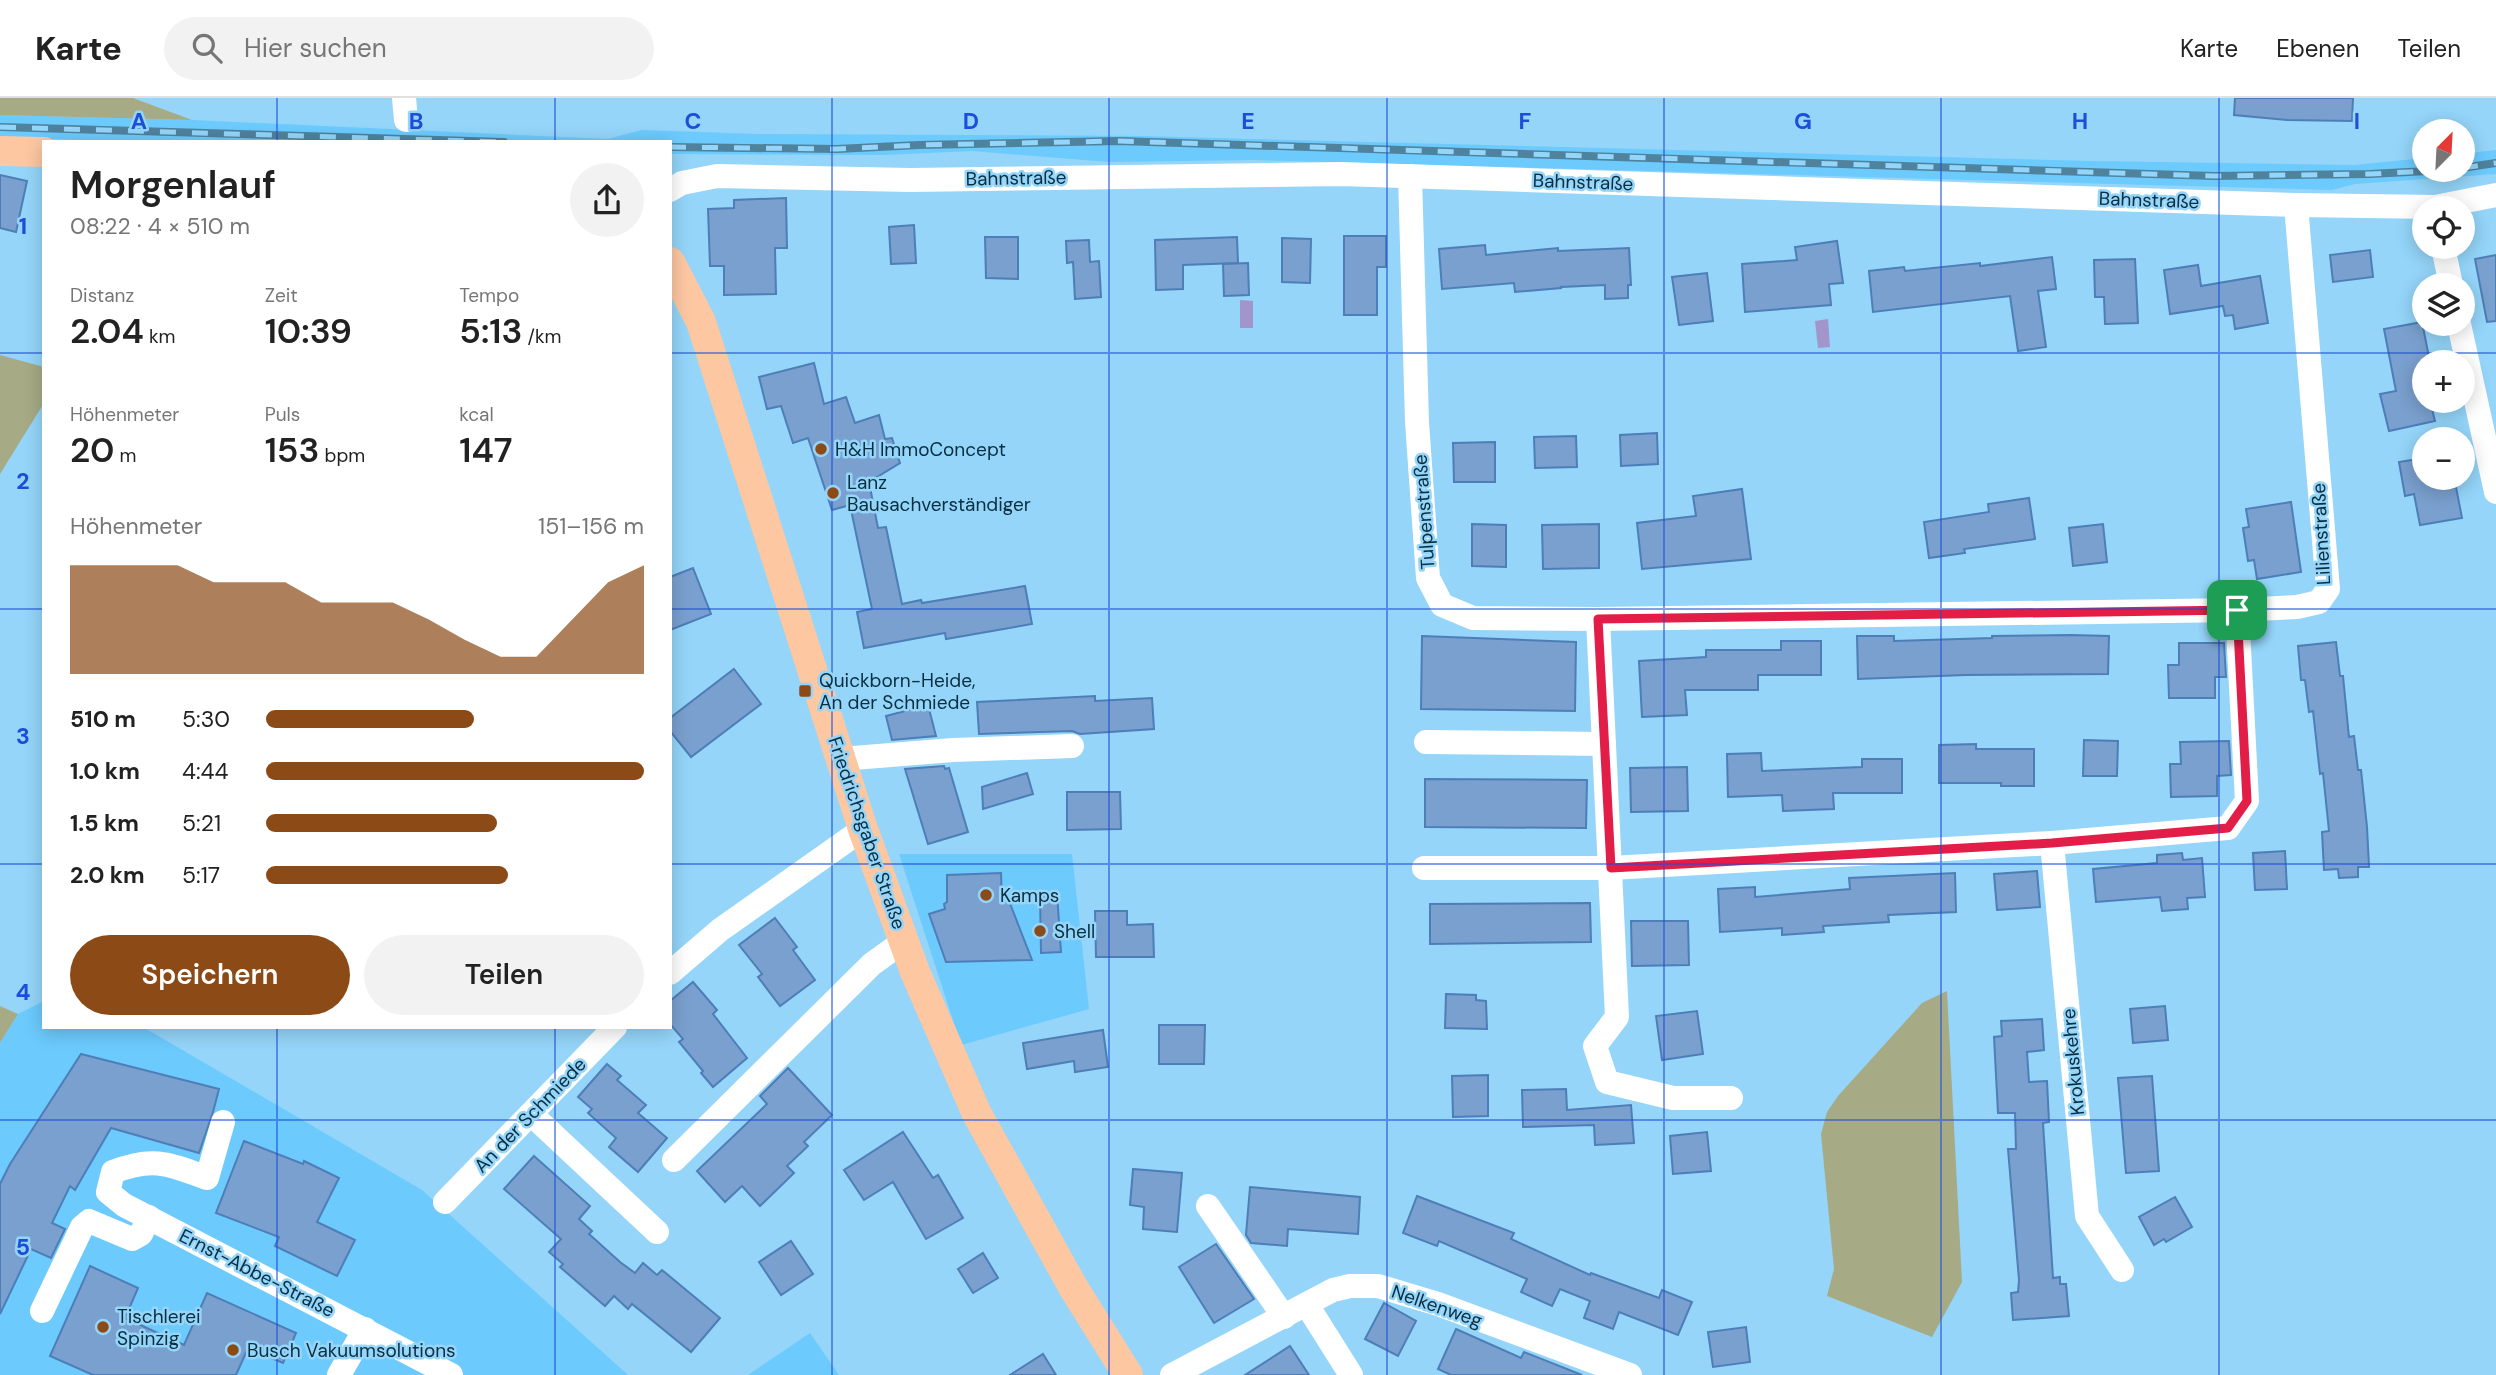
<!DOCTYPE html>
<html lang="de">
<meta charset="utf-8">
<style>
body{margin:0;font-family:"DM Sans",sans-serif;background:#f2f2f2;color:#222;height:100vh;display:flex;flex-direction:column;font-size:26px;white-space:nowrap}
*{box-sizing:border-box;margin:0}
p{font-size:23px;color:#767676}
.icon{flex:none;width:38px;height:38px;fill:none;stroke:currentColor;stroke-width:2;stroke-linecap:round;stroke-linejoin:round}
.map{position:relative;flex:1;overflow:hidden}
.sheet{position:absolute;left:42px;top:42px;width:630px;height:889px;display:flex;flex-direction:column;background:#fff;border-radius:0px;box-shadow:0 4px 18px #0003}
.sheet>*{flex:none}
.needle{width:46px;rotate:24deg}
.buttons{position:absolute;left:2412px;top:21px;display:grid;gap:14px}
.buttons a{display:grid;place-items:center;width:63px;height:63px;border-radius:50%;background:#fff;box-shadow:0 4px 18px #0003;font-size:35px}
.pin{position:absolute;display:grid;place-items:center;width:60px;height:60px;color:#fff;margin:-30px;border-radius:14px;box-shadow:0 4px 10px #0006}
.round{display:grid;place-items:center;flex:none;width:74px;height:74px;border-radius:37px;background:#f2f2f2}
.headline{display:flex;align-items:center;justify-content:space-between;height:119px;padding:0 28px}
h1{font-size:38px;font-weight:600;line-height:52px}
.metrics{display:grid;grid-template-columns:repeat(3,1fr);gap:10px;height:119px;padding:7px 28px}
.metrics div{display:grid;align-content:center}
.metrics b{font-size:35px;font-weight:600}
.metrics small{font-size:19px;font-weight:400}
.metrics p{font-size:19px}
.chart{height:196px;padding:14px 28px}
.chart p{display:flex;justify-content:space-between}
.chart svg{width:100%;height:126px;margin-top:7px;fill:#8b4a16;opacity:.7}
.primary-button{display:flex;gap:14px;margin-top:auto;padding:14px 28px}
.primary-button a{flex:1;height:80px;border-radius:42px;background:#8b4a16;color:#fff;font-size:28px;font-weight:600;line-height:80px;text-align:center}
.primary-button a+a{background:#f2f2f2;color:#222}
ul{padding:0 28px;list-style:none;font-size:23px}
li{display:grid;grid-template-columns:112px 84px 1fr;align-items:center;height:52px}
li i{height:18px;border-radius:9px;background:#8b4a16}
header{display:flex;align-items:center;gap:42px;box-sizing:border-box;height:98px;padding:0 35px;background:#fff;border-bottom:2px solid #e0e0e0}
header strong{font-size:33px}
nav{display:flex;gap:38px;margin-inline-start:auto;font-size:24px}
.search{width:490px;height:63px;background:#f2f2f2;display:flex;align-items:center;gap:18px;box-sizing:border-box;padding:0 24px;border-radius:38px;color:#767676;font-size:26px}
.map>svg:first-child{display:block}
.built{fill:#6ccafd}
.green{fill:#a6ab85}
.water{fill:#a195cc}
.building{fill:#7aa0cf;stroke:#4d7eb8;stroke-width:2}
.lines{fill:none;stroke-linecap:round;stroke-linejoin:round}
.minor{stroke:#fff;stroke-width:24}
.major{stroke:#fdc7a2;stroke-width:30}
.rail-casing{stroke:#4f829d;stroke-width:8}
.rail{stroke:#94d5f9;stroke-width:5;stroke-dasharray:16;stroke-linecap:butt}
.route-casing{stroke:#fff;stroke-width:14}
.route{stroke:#e11d48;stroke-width:9}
.grid{fill:none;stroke:#1d4ed8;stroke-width:2;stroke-opacity:0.55}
.poi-dot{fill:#8b4a16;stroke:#94d5f9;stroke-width:2.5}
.labels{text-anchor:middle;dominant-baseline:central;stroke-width:5;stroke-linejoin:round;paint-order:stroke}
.street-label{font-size:19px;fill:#092e40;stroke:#94d5f9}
.poi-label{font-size:19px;fill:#092e40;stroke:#94d5f9;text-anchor:start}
.grid-label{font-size:23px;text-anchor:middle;font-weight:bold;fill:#1d4ed8;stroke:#94d5f9;stroke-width:5;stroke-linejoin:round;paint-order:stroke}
</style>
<header>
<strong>Karte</strong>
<div class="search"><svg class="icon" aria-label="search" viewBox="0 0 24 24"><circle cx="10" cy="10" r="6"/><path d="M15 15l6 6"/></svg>Hier suchen</div>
<nav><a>Karte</a><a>Ebenen</a><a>Teilen</a></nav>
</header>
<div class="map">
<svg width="2496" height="1277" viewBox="0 0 2496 1277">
<rect width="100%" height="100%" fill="#94d5f9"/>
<g class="built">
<polygon points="0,17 192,22 608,41 641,32 759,36 1141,38 2092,63 2354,67 2424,60 2424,72 2462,72 2462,56 2496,52 2496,76 2355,86 2332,92 1252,62 1109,64 972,53 885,57 670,56 670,44 140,44 0,39"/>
<polygon points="899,756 1072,756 1089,911 961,947"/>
<polygon points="44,903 44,929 143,929 422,1092 628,1277 0,1277 0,945 18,916"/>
<polygon points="810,1235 839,1277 748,1277"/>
</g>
<g class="green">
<polygon points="0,0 133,0 192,22 0,17"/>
<polygon points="0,257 44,269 44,305 0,376"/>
<polygon points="1947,893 1962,1184 1932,1239 1827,1198 1834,1171 1821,1036 1827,1014 1838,998 1922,905"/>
<polygon points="0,908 18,916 0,945"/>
</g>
<g class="water">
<polygon points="1240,202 1253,203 1253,230 1240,230"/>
<polygon points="1828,221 1830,249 1818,250 1815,223"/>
</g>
<g class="building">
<polygon points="2235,0 2353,0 2352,23 2287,22 2234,17"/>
<polygon points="0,77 27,83 16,134 0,130"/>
<polygon points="786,100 787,150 775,150 776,196 724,197 724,168 710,168 708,111 734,110 734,102"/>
<polygon points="914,127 916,165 891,166 889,129"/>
<polygon points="1344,138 1386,138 1386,169 1377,169 1377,217 1344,217"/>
<polygon points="985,139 1018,139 1018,181 986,180"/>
<polygon points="1237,139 1238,165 1183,167 1183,191 1156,192 1155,142"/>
<polygon points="1282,140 1311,141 1310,185 1282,184"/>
<polygon points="1089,142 1090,164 1099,163 1101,199 1075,201 1073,164 1067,165 1066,143"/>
<polygon points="1837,143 1843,185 1829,186 1831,207 1745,214 1742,166 1797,162 1795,149"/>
<polygon points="1485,147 1486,157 1558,150 1558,153 1629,150 1631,187 1628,187 1628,200 1605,201 1605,187 1561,189 1561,190 1515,194 1514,185 1442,191 1439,151"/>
<polygon points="2370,152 2373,179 2333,184 2330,157"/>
<polygon points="2496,157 2496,223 2487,224 2475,161"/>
<polygon points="2052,159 2056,191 2038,193 2046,249 2018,253 2010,198 1873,214 1869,173 1904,169 1905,173 1980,165 1980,168"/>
<polygon points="2135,161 2138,225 2105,226 2104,199 2095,199 2094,162"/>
<polygon points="1248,165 1249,197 1224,198 1223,166"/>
<polygon points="2198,167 2201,188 2260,178 2268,225 2235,231 2233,217 2225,218 2223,208 2170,216 2164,172"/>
<polygon points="1707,175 1713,223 1679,227 1672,179"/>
<polygon points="2422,224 2430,264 2424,264 2424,303 2430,303 2435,323 2389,333 2380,296 2396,293 2384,231"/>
<polygon points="814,265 824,306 846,299 855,325 879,317 885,341 892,340 900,365 869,384 878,430 886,429 902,506 921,502 922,505 1025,488 1032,526 946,541 945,535 864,550 857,514 872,511 850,407 832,412 808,340 793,345 781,308 767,311 759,279"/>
<polygon points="1657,335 1658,366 1621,368 1620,337"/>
<polygon points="1576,338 1577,369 1535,370 1534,339"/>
<polygon points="1495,344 1495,384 1454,384 1453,345"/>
<polygon points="2424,360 2424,380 2447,380 2449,390 2456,389 2462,420 2420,427 2414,396 2405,398 2399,364"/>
<polygon points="1742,391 1751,461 1642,471 1637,425 1696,418 1693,398"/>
<polygon points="2029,400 2035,441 1964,451 1965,455 1929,460 1924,424 1989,414 1988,406"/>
<polygon points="2291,404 2301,474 2257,481 2254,462 2248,463 2243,430 2249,429 2246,411"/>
<polygon points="1472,426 1506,427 1506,469 1472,468"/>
<polygon points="1599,426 1599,470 1543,471 1542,427"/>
<polygon points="2103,426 2107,464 2073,468 2069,430"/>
<polygon points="693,470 711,516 670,532 670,479"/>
<polygon points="2071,537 2109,538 2108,576 1966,577 1858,581 1857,538 1894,538 1894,543 1992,540 1992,538"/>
<polygon points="1422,538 1576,544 1575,613 1421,611"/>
<polygon points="1781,543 1821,543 1821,577 1758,577 1758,592 1685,592 1687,617 1642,619 1639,563 1706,559 1706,552 1781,552"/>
<polygon points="2336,544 2340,578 2343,578 2349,639 2354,638 2358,672 2361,672 2367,729 2369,769 2358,769 2358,779 2339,780 2338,771 2324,772 2322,734 2329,733 2323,675 2320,676 2313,613 2309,614 2305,582 2301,582 2298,548"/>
<polygon points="2179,545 2224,545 2226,579 2215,579 2215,600 2169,600 2168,567 2179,567"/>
<polygon points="734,571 761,606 691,659 670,633 670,620"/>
<polygon points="1095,598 1095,603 1152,600 1154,631 1080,636 1072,633 979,636 977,604"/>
<polygon points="928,607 936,638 892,642 886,618"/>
<polygon points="2084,642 2118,643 2117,678 2083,678"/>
<polygon points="2229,643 2231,677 2217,678 2217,698 2171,699 2170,666 2181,666 2180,644"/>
<polygon points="1976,646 1976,651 2034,651 2034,688 2001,688 2001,685 1939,685 1939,647"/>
<polygon points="1761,655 1762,673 1862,669 1862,661 1902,661 1902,695 1833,695 1834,711 1783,713 1782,697 1728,699 1727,656"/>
<polygon points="944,668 945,671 949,670 968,734 928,746 905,671"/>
<polygon points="1687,669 1688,713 1631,714 1630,670"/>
<polygon points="1027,675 1033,696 983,711 982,689"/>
<polygon points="1425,681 1587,682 1586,730 1425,729"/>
<polygon points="1067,694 1120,694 1121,731 1067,732"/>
<polygon points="2285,753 2287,791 2255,792 2253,755"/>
<polygon points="2182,755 2183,762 2202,760 2205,799 2187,800 2188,811 2162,813 2160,799 2096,804 2093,771 2157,765 2157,757"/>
<polygon points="2037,773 2040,809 1997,812 1994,776"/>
<polygon points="1001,775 1002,804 1009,803 1032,862 946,864 929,816 945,811 944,806 947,804 947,777"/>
<polygon points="1955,775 1956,814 1888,817 1889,824 1823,828 1824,834 1782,837 1782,830 1720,834 1718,791 1755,789 1755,799 1850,791 1849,780"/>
<polygon points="1057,795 1061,854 1041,855 1040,797"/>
<polygon points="1590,805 1591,844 1430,846 1430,806"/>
<polygon points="1095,813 1127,813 1127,827 1153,826 1154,859 1096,859"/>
<polygon points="775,820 797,849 793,852 815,882 780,908 758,879 762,876 739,847"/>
<polygon points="1631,823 1688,823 1689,867 1632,868"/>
<polygon points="693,884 717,912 713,916 747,960 713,989 701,975 703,973 679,944 683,941 670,926 670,903"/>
<polygon points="1446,896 1476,897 1476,902 1486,903 1487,931 1445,930"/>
<polygon points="2165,908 2168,942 2133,945 2130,911"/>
<polygon points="1697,913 1703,956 1662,962 1656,918"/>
<polygon points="2042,921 2044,952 2027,954 2029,984 2047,983 2049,1024 2043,1025 2053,1180 2060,1179 2060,1186 2066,1186 2069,1218 2013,1222 2011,1195 2018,1194 2019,1182 2008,1051 2016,1051 2015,1015 1998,1015 1994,939 2002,938 2001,923"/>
<polygon points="1159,927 1205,927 1204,966 1159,966"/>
<polygon points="1103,932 1108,969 1075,974 1074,963 1027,971 1023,945"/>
<polygon points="81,956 219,991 213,1014 199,1055 111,1030 75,1092 70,1088 52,1125 65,1131 51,1160 31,1151 0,1216 0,1086 10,1066"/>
<polygon points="607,966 621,978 617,982 646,1007 638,1015 667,1040 638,1074 609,1049 616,1040 588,1015 592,1011 578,999"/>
<polygon points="788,970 832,1017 804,1044 808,1048 787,1068 794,1075 760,1108 742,1088 725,1104 697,1073 767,1006 760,998"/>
<polygon points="1488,977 1488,1018 1453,1019 1452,978"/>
<polygon points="2152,978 2159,1073 2126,1075 2118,980"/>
<polygon points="1566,991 1567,1012 1631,1007 1634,1045 1595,1047 1594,1027 1523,1029 1522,992"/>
<polygon points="903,1034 933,1080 938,1077 963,1120 926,1141 893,1084 864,1102 844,1072"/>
<polygon points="1707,1034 1711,1073 1673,1076 1670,1038"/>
<polygon points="244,1043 303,1066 304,1063 339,1080 317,1124 355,1142 337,1178 275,1148 279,1139 216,1115"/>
<polygon points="534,1058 590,1108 579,1121 592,1133 589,1136 620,1164 635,1175 643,1165 657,1177 662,1172 720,1220 691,1254 632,1206 628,1211 614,1198 605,1208 560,1169 563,1166 549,1154 561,1141 504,1091"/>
<polygon points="1133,1071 1182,1075 1177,1134 1143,1131 1144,1109 1130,1107"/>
<polygon points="1250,1089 1360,1099 1358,1136 1288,1131 1287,1148 1251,1145 1246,1137"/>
<polygon points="1417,1098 1514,1135 1511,1141 1590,1177 1591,1175 1659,1200 1662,1192 1692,1204 1678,1237 1619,1214 1613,1231 1584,1220 1590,1203 1560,1191 1552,1208 1521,1194 1527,1181 1439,1143 1437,1148 1403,1135"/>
<polygon points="2175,1099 2192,1129 2166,1144 2164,1141 2154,1147 2139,1119"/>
<polygon points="791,1143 813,1176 781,1197 759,1164"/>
<polygon points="1216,1146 1254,1201 1214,1225 1179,1169"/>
<polygon points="983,1155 998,1180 973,1195 958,1171"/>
<polygon points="90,1168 138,1190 125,1220 184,1247 207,1195 296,1235 283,1265 248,1250 236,1277 93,1277 50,1258"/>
<polygon points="1384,1205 1416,1223 1398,1258 1365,1241"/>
<polygon points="1746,1229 1750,1264 1713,1269 1708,1234"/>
<polygon points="1456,1231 1521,1260 1524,1254 1582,1277 1451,1277 1438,1271"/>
<polygon points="1290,1248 1309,1277 1245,1277"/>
<polygon points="1043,1256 1056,1277 1010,1277"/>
</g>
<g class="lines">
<g class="minor">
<polyline points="404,0 406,22"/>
<polyline points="1410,78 1417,324 1428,480 1442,507 1473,520 1598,521 1617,919 1595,948 1607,984 1673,1000 1731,1000"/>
<polyline points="670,92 682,85 717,78 910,82 1341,76 2296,107 2435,109 2496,97"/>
<polyline points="2443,149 2451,187"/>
<polyline points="2459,226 2496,394"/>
<polyline points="1598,521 2237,512 2297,509 2319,504 2328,491 2296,107"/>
<polyline points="1426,644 1604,646"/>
<polyline points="841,661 953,652 1072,648"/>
<polyline points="2052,745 2087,1118 2122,1172"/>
<polyline points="1424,770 1611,770 2052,745 2228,730 2247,703 2237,512"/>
<polyline points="670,875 720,832 863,731"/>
<polyline points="531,1016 657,1134"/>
<path d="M223,1024L207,1080C169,1066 153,1058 113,1074L108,1094L124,1107L451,1277"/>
<polyline points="674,1062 872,866 904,843"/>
<polyline points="445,1104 615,929"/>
<polyline points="1208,1108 1284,1219"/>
<polyline points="1307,1207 1351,1277"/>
<polyline points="42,1213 82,1129 89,1123 132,1141 141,1136 149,1119"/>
<polyline points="339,1277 365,1231"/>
<polyline points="1172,1277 1333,1192 1350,1188 1378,1188 1438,1206 1630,1277"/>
</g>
<g class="major">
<polyline points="0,53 44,54"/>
<polyline points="670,164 701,224 863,731 915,874 977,1016 1073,1189 1128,1277"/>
</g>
<g class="rail-casing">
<g id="rail">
<polyline points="0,29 504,44"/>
<polyline points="670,49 837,51 919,47 1119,43 2214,78 2370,76 2447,72"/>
<polyline points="2462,70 2496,65"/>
</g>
</g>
<use href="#rail" class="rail"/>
</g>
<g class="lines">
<g class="route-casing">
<polygon id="route" points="2237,512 2247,703 2228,730 2052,745 1611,770 1598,521"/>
</g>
<use href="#route" class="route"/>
</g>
<path class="grid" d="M277,0V44M555,0V44M832,0V1277M1109,0V1277M1387,0V1277M1664,0V1277M1941,0V1277M2219,0V1277M0,255H44M670,255H2496M0,511H44M670,511H2496M0,766H44M670,766H2496M277,929V1277M555,929V1277M0,1022H2496"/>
<g class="poi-dot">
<circle cx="821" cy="351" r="7"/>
<circle cx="833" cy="395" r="7"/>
<rect x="798" y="586" width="14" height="14" rx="3.5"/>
<circle cx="986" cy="797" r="7"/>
<circle cx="1040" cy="833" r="7"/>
<circle cx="103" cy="1229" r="7"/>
<circle cx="233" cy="1252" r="7"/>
</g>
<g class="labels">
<g class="street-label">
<text transform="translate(1016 80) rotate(-1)">Bahnstraße</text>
<text transform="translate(1583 84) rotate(2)">Bahnstraße</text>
<text transform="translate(2149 102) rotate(2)">Bahnstraße</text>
<text transform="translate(1424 414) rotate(-94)">Tulpenstraße</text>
<text transform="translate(2321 436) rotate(-93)">Lilienstraße</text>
<text transform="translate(867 735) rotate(71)">Friedrichsgaber Straße</text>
<text transform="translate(2073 964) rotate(-95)">Krokuskehre</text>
<text transform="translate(530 1017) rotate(-46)">An der Schmiede</text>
<text transform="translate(257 1175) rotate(27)">Ernst-Abbe-Straße</text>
<text transform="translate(1437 1208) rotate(19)">Nelkenweg</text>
</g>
<g class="poi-label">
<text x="835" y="351">H&amp;H ImmoConcept</text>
<text x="847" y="384">Lanz<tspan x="847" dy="22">Bausachverständiger</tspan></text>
<text x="819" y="582">Quickborn-Heide,<tspan x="819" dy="22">An der Schmiede</tspan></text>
<text x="1000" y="797">Kamps</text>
<text x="1054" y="833">Shell</text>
<text x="117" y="1218">Tischlerei<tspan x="117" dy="22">Spinzig</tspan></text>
<text x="247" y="1252">Busch Vakuumsolutions</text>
</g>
</g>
<g class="grid-label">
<text x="139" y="31">A</text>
<text x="416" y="31">B</text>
<text x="693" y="31">C</text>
<text x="971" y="31">D</text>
<text x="1248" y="31">E</text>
<text x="1525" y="31">F</text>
<text x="1803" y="31">G</text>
<text x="2080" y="31">H</text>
<text x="2357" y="31">I</text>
<text x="23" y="136">1</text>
<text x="23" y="391">2</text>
<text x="23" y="646">3</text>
<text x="23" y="902">4</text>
<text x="23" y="1157">5</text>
</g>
</svg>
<div class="buttons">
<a><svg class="needle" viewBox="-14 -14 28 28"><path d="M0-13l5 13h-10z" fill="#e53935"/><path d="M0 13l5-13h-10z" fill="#767676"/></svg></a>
<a><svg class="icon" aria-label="locate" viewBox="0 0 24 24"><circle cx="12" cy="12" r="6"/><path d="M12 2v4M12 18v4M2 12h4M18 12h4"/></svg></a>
<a><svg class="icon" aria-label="layers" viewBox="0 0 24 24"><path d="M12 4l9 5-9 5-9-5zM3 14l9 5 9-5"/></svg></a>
<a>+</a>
<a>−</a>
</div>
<div class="pin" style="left:2237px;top:512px;background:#1e9e55"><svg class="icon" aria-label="arrive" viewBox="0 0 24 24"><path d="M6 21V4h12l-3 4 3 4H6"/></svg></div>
<section class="sheet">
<div class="headline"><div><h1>Morgenlauf</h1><p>08:22 · 4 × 510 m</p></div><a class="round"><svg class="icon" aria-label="share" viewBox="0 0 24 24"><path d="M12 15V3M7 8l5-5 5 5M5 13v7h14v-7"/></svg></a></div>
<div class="metrics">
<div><p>Distanz</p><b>2.04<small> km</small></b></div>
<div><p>Zeit</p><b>10:39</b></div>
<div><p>Tempo</p><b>5:13<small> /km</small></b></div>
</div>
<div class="metrics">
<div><p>Höhenmeter</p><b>20<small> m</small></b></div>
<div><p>Puls</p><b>153<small> bpm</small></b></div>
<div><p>kcal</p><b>147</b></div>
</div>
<div class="chart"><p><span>Höhenmeter</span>151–156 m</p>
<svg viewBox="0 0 160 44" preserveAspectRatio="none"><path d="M0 44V6L10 6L20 6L30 6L40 12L50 12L60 12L70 19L80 19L90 19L100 25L110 32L120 38L130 38L140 25L150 12L160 6V44z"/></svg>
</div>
<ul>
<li><b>510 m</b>5:30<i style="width:55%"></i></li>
<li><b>1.0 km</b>4:44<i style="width:100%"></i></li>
<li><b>1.5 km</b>5:21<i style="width:61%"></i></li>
<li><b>2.0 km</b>5:17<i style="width:64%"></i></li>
</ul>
<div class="primary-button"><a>Speichern</a><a>Teilen</a></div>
</section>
</div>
